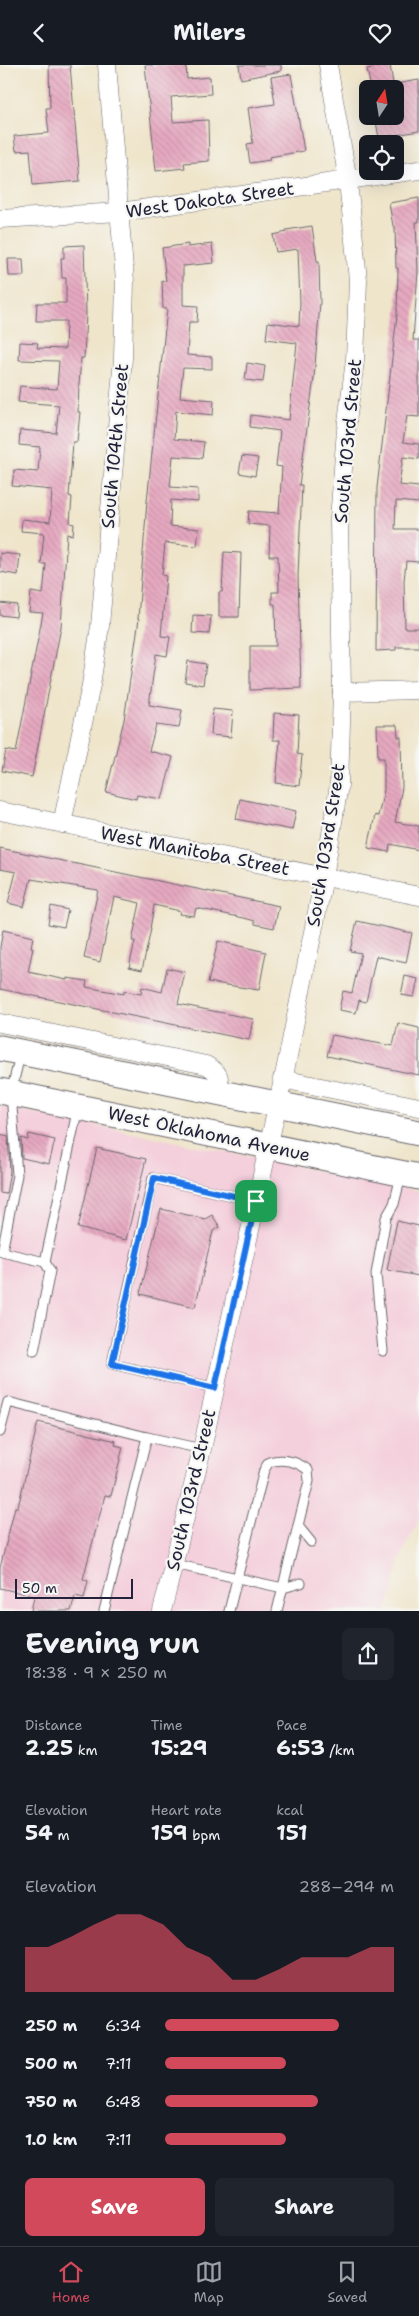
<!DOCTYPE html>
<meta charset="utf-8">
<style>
body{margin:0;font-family:"Shantell Sans",sans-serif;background:#20242c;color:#f1f3f6;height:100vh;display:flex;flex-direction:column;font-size:19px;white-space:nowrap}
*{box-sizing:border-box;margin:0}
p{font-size:16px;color:#9ea1a6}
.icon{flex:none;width:28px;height:28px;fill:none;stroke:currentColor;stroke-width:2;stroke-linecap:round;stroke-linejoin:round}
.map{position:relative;height:1546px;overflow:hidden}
.sheet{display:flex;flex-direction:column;background:#171b24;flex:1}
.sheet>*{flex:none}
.needle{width:32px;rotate:12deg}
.buttons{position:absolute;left:359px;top:15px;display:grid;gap:10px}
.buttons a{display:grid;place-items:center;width:45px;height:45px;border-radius:8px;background:#171b24;box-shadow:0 5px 20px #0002;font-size:25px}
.scale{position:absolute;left:15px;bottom:12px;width:118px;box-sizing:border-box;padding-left:5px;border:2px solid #22223b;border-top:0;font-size:14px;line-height:18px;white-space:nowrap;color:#22223b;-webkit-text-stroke:4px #f6f6f2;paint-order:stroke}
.pin{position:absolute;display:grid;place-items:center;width:42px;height:42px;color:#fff;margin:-21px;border-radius:10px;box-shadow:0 2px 8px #0006}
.round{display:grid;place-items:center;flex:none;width:52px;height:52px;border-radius:8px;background:#20242c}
.overview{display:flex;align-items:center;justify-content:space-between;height:85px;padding:0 25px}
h1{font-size:28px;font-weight:700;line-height:38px}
.metrics{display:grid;grid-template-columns:repeat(3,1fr);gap:8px;height:85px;padding:5px 25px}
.metrics div{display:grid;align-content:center}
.metrics b{font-size:21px;font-weight:700}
.metrics small{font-size:14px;font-weight:400}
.metrics p{font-size:14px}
.chart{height:140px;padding:10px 25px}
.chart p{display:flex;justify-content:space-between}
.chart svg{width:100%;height:90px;margin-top:5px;fill:#d1495b;opacity:.7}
.cta{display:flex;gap:10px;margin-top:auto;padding:10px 25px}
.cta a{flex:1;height:58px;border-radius:8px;background:#d1495b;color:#fff;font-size:20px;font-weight:700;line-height:58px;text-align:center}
.cta a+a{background:#20242c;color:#f1f3f6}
ul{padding:0 25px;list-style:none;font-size:16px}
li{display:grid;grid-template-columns:80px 60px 1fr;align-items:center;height:38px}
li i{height:12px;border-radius:6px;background:#d1495b}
header{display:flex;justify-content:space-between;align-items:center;height:65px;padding:0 25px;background:#171b24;font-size:22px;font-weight:700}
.dock{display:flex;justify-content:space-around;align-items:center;height:70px;border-top:1px solid #363941;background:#171b24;font-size:14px;color:#9ea1a6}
.dock a{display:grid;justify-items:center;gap:2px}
.dock .active{color:#d1495b}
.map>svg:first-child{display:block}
.built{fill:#f4cfdc}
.building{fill:url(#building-back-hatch)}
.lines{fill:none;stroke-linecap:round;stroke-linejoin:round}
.lane-casing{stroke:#6a666d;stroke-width:11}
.street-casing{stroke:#6a666d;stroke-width:19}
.secondary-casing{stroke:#6a666d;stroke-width:27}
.lane{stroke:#fff;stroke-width:9}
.street{stroke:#fff;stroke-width:18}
.secondary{stroke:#fff;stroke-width:25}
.route-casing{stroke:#fff;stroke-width:10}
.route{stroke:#1a73e8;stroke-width:6}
.labels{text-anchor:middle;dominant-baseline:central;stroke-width:4.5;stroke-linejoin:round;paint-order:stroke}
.street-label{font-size:18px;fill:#22223b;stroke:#f6f6f2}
</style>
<header><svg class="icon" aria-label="back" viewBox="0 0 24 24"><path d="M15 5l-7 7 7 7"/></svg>Milers<svg class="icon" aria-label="heart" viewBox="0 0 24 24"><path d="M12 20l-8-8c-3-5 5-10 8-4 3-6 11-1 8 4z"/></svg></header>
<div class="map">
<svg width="419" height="1546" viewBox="0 0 419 1546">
<defs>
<pattern id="building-back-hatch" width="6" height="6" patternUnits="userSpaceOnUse" patternTransform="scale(1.25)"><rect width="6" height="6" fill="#e6a9c0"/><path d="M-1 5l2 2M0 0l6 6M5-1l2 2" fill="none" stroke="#c591a6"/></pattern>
</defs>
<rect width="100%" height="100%" fill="#f6f6f2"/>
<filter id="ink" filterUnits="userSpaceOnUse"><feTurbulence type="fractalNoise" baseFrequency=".02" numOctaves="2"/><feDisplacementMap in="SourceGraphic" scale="10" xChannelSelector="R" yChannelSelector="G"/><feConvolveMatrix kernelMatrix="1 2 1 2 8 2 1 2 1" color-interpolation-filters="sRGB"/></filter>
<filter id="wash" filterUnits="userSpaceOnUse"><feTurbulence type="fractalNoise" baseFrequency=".0096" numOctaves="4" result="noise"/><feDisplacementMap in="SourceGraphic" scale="20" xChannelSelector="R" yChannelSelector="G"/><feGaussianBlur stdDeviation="1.12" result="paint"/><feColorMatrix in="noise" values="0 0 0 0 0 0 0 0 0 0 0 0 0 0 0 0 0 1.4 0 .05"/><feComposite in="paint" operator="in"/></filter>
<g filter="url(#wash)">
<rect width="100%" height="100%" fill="#efe5cb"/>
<polygon class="built" points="0,1041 419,1126 419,1455 400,1493 387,1546 0,1546"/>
<g id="blocks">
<g class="building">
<polygon points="49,0 70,0 80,116 33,120 30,85 16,86 14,71 49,68 46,43 50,43"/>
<polygon points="145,0 186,0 187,14 210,12 211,29 171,32 173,57 208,55 209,96 184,98 185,103 156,106"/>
<polygon points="239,0 281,0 281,6 241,14"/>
<polygon points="390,0 394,24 371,24 367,4"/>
<polygon points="291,9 304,86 269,92 270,95 250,98 247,79 253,78 248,43 275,39 271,12"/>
<polygon points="419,15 419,66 379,73 375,51 395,51 395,19"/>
<polygon points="419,133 419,157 416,157 418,206 413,275 419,275 419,352 407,351 403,377 419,379 419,394 403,392 399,420 419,422 419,438 396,436 395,464 419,464 419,497 406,496 404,516 405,563 419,563 419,582 396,582 396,585 376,586 377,423 397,250 398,203 396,203 395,161 393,161 389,138"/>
<polygon points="312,161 317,196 319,196 320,238 314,313 299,420 302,420 298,510 301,623 250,625 250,581 276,581 275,539 272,539 272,527 279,527 278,491 269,491 270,461 248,459 249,446 279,448 282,402 276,401 280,366 250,362 251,350 289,355 297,278 266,274 268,257 299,261 300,237 298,184 276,187 273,170 287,167 286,165"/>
<polygon points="188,179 188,182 212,179 214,198 183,201 183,240 198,241 197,257 189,257 187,290 212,292 212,304 183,303 180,332 214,335 213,350 176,346 174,374 204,377 202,393 173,391 170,422 198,424 198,437 171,435 170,461 199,464 197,481 165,478 162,510 166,511 161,571 170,572 167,591 156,589 149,640 182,645 179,663 156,660 149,686 173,692 162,734 137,730 136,734 106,727 124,655 139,554 138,554 147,436 167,244 163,244 162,216 166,216 162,183"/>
<polygon points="84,180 86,248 84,293 81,293 79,319 78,347 80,347 77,377 73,377 69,431 72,432 70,458 74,459 73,470 67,469 61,562 32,712 2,706 6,685 16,687 43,548 29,547 31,527 43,529 46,499 41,499 44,468 21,466 22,454 50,457 52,425 12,421 14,405 38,407 40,382 19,380 20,365 56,368 59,340 18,337 20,321 57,324 59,296 19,295 20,277 38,278 37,283 65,284 66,256 36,256 37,238 66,238 66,213 62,213 61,193 64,193 64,181"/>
<polygon points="8,194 23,194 24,211 9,211"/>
<polygon points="247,298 265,301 263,317 245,315"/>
<polygon points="242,391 258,393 255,411 239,408"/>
<polygon points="224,487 241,488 239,552 219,552 219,527 222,527"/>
<polygon points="0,488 20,490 18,510 0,507"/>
<polygon points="0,538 17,540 16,552 0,550"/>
<polygon points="193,550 211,551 209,569 192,568"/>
<polygon points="188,596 206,599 203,620 185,617"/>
<polygon points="213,644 233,646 231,672 211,670"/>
<polygon points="274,648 299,650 297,689 302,690 299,721 276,718 280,675 273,675"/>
<polygon points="377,660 397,660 398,672 401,672 402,723 395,757 419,761 419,785 390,779 389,787 368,783 375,750 378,751 384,725 384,693 378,693"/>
<polygon points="240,734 296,746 292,765 236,754"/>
<polygon points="0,783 279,841 274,863 255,859 255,856 244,853 196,843 194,851 179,849 180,846 154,840 150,864 151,864 142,905 129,902 135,876 132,876 140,838 114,832 100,897 84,893 98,825 31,814 24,842 8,838 16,807 0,804"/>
<polygon points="51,841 68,845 64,862 48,859"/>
<polygon points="357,856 412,868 406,898 376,891 366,937 359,935 356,948 339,945 343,926 352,928 361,888 350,886"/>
<polygon points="3,865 33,872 31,882 33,883 28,907 67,915 67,913 87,916 86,922 124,929 124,926 141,929 142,922 162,927 167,903 185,907 178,939 253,954 249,975 0,924 0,882"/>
<polygon points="218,876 266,887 259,925 208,917"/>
<polygon points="405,911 418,914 414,932 401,930"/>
<polygon points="398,958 419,963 419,1010 327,991 332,970 393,981"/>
<polygon points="0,1069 8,1071 10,1106 6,1129 0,1128"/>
<polygon points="29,1069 55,1075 49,1099 22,1093 21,1073 28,1075"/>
<polygon points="97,1083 146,1094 126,1175 78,1163"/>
<polygon points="161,1144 205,1154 212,1150 220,1162 213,1166 195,1242 140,1229"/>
<polygon points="397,1156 419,1161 419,1211 387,1205"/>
<polygon points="38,1357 116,1376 115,1380 123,1382 111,1431 105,1430 83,1514 88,1516 84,1533 75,1531 71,1546 31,1546 34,1531 0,1523 0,1503 15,1442 18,1442"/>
</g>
</g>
</g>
<g filter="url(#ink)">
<use href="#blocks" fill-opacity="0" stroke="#6a666d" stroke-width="1"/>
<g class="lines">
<g class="lane-casing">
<g id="lane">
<polyline points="20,990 11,1028 17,1110 2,1187 45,1197 78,1042"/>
<polyline points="34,1286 50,1206 45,1197"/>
<polyline points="383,1286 376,1209 386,1153 394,1139 401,1111"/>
<polyline points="215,1323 112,1299 153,1113 256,1136"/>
<polyline points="0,1367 8,1337 147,1372"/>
<polyline points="298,1461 311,1477"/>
<polyline points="174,1499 283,1523 301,1518"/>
<polyline points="104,1546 147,1372 202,1384"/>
<path d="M229,1546L264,1405L269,1397C282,1393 297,1396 308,1405L309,1416L277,1546"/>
</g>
</g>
<g class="street-casing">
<g id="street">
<polyline points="0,154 120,147 419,105"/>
<polyline points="342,627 419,625"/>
<polyline points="0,746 419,831"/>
<polyline points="62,759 91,620 100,561 123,293 125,216 107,0"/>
<path d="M0,958L206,1000C220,1008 220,1011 220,1028"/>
<polyline points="282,1014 419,1042"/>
<polyline points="162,1546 202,1384 286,1001 324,812 339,720 342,627 339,455 346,365 355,295 358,215 348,116 328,0"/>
</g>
</g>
<g class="secondary-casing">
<g id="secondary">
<polyline points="0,983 419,1068"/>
<polyline points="0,1026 419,1112"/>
</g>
</g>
<use href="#lane" class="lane"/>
<use href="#street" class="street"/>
<use href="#secondary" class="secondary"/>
</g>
</g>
<g class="lines" filter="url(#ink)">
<g class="route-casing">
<polygon id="route" points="154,1113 256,1136 215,1323 112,1299"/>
</g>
<use href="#route" class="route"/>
</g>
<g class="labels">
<g class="street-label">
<text transform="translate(210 135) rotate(-8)">West Dakota Street</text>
<text transform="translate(348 376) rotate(-85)">South 103rd Street</text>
<text transform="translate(115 381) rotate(-85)">South 104th Street</text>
<text transform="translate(326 780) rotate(-81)">South 103rd Street</text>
<text transform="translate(195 786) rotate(11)">West Manitoba Street</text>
<text transform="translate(209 1069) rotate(12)">West Oklahoma Avenue</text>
<text transform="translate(191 1425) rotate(-77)">South 103rd Street</text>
</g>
</g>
</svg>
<div class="buttons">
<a><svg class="needle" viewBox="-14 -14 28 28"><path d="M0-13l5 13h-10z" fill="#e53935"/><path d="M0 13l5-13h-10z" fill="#9ea1a6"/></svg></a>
<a><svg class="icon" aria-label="locate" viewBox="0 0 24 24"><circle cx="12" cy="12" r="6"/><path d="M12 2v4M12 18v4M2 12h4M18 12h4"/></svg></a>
</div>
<div class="scale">50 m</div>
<div class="pin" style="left:256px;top:1136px;background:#1e9e55"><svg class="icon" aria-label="arrive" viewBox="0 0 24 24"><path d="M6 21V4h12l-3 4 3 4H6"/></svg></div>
</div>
<section class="sheet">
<div class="overview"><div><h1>Evening run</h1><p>18:38 · 9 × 250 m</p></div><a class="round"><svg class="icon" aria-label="share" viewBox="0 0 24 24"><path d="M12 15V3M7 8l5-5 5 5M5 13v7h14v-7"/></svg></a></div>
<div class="metrics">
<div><p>Distance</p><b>2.25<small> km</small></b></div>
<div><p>Time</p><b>15:29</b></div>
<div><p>Pace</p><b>6:53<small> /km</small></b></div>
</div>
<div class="metrics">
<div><p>Elevation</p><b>54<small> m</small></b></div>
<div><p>Heart rate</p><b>159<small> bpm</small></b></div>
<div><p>kcal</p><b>151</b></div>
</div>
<div class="chart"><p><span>Elevation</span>288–294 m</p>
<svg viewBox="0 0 160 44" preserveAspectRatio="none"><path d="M0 44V22L10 22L20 17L30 11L40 6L50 6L60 11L70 22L80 27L90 38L100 38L110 33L120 27L130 27L140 27L150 22L160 22V44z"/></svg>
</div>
<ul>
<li><b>250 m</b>6:34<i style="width:76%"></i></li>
<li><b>500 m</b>7:11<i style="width:53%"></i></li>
<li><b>750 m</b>6:48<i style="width:67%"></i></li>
<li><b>1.0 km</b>7:11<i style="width:53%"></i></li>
</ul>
<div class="cta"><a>Save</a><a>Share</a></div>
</section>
<nav class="dock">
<a class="active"><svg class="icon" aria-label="home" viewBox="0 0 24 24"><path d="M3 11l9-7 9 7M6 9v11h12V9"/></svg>Home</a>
<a><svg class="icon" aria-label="map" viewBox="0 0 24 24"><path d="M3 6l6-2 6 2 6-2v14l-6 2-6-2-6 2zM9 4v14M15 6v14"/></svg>Map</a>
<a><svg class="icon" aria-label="saved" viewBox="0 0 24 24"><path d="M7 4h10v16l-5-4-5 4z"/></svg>Saved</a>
</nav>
